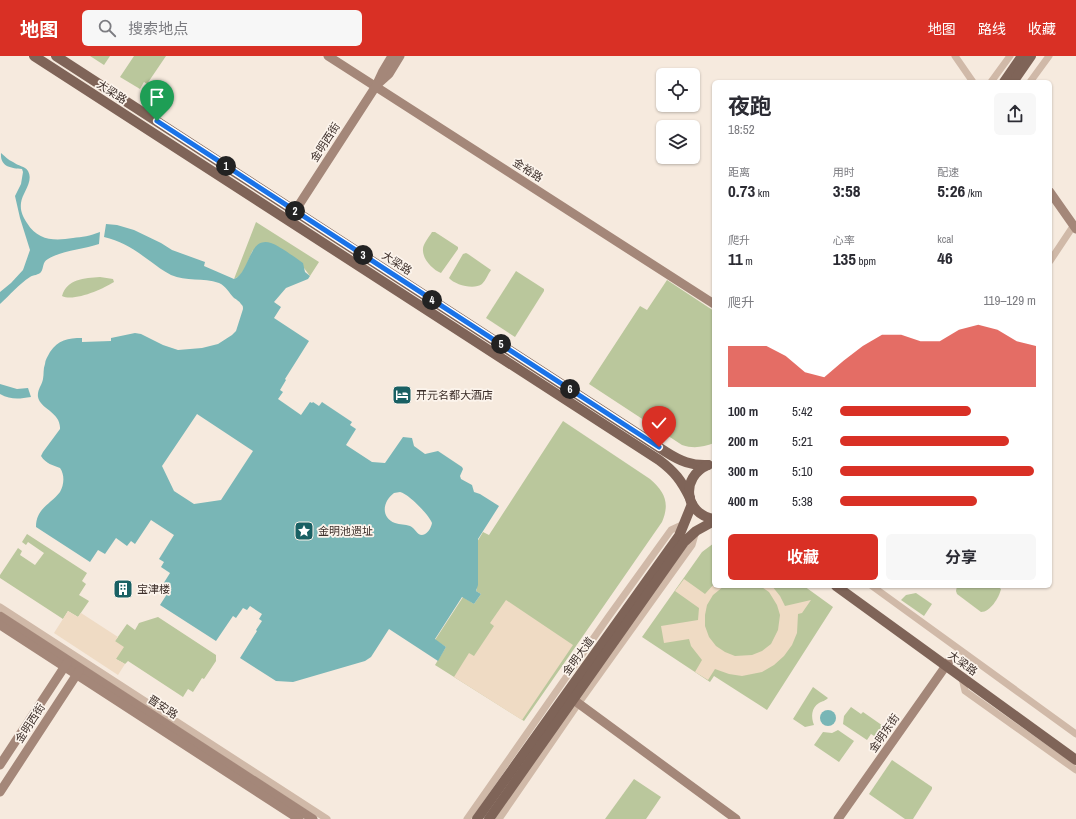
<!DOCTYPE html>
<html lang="zh">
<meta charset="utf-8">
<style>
body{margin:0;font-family:"Archivo Narrow","Noto Sans SC",sans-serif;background:#f7f7f7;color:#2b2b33;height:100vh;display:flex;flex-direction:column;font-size:15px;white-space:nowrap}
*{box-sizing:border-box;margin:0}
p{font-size:13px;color:#7c7c81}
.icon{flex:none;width:22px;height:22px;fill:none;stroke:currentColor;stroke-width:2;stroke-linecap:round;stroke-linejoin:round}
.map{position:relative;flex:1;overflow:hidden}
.sheet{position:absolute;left:712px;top:24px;width:340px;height:508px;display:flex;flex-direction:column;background:#fff;border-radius:6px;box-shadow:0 1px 3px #0004}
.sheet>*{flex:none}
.buttons{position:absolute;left:656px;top:12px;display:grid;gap:8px}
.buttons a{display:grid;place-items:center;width:44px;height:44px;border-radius:6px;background:#fff;box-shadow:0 1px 3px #0004;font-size:20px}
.pin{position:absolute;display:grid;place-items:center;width:34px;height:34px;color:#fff;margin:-41px -17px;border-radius:50% 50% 50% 0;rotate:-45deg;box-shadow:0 0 4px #0007}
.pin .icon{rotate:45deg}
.km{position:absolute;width:20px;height:20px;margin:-10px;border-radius:50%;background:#222;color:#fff;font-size:11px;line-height:20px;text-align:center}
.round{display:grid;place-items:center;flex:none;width:42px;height:42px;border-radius:6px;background:#f7f7f7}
.headline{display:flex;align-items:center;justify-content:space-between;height:68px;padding:0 16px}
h1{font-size:22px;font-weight:700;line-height:30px}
.metrics{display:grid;grid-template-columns:repeat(3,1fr);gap:6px;height:68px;padding:4px 16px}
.metrics div{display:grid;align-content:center}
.metrics b{font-size:17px;font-weight:700}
.metrics small{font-size:11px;font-weight:400}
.metrics p{font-size:11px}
.chart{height:112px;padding:8px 16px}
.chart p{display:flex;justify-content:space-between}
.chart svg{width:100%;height:72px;margin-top:4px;fill:#d93025;opacity:.7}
.button{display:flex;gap:8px;margin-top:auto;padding:8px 16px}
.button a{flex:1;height:46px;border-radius:6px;background:#d93025;color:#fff;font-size:16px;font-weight:700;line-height:46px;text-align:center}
.button a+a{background:#f7f7f7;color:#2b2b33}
ul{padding:0 16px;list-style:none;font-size:13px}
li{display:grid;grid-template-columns:64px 48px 1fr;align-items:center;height:30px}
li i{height:10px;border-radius:5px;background:#d93025}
header{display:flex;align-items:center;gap:24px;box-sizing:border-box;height:56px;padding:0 20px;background:#d93025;color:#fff}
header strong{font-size:19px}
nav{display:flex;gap:22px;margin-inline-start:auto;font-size:14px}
.search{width:280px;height:36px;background:#f7f7f7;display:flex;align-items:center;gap:10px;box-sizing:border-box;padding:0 14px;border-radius:6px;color:#7c7c81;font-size:15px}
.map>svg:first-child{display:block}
.green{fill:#bac79c}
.plaza{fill:#efdbc4}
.water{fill:#79b6b6;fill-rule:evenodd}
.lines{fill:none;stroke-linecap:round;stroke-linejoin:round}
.street{stroke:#d0b9a8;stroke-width:7}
.secondary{stroke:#a48779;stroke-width:9}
.primary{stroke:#7f6458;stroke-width:10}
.route-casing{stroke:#fff;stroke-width:8}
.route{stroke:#1a73e8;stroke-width:5}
.labels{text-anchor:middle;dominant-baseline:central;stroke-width:3.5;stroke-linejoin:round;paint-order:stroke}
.street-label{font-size:11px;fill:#3c2e29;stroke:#fcf4ec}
.poi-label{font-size:11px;fill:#3c2e29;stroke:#fcf4ec;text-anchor:start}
</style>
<header>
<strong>地图</strong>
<div class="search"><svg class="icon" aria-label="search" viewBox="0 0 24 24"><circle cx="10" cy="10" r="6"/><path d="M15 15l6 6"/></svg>搜索地点</div>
<nav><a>地图</a><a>路线</a><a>收藏</a></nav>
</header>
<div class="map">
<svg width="1076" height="763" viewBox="0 0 1076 763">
<rect width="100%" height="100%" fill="#f6eade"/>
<g class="green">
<polygon points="90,0 110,0 104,9"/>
<polygon points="134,0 166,0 147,28 144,26 140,33 120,21"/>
<path d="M256,166L319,206L310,220L304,212L253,194C248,203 245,219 234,223Z"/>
<path d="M432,176H435L458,191V193L441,217C433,214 422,203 423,193C423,188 429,181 432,176Z"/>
<path d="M466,197L468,198L491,214C488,218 486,224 482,228C474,234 455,229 449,222L463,198Z"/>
<polygon points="516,215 544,233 544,235 515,281 486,262"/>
<path d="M100,221L113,223L114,226C103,233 74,246 62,240C67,223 84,222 100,221Z"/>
<path d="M667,224L714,255V387C703,391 694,393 682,389L589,328L640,250L647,254Z"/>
<path d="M563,365L650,423C665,436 670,447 662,466L524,665L435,609L446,591L435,584L463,541L474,548L481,538L476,535L477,533V486L483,476L489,479Z"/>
<polygon points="27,478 87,517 82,525 86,528 79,539 89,545 78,561 68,555 63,563 0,522 0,519 18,492 22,495 20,499 35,509 44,497 28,486 26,489 22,486"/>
<polygon points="714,487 714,530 804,530 833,551 767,654 714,620 710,626 642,581 702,496"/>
<path d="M957,530H997L1001,533C999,542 990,556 981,556L957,538L956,535Z"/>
<polygon points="916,537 932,548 924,560 901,544 906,539"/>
<polygon points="158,561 216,599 216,605 204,623 202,622 193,636 188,633 183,641 128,605 125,608 116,603 115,585 127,568 135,574 139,567"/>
<path d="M813,631L828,642C825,645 823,645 819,647C811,652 811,661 814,669L805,671L793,663Z"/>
<polygon points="851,651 861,658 863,656 886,672 879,683 871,678 867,684 843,668 844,660"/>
<polygon points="838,674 854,685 839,706 814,689 823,676 832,677"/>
<polygon points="892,704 932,731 932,733 913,763 905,763 869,738"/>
<polygon points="634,723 661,741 646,763 605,763"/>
</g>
<g class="plaza">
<polygon points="684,523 705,538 714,528 714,530 724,530 713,539 707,549 705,559 705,570 709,581 716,590 725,596 735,600 752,599 762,595 771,588 778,574 780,559 777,549 769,536 760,530 772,530 780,540 785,550 811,544 802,557 798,558 797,577 792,589 784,600 774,609 762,616 742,620 729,618 715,613 708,624 695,616 702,604 691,590 689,583 664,587 661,570 698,564 699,552 675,535"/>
<polygon points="506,544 573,589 522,664 454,621 469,597 474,600 494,570 490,567"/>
<polygon points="68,555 78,561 81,557 118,581 115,585 124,591 116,603 125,608 118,619 54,577"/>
</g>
<g class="water">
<path d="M1,97C5,100 8,104 13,106C18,110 25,110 28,115C34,126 22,137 21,147C20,155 23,161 27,167C38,185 55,185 73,182C82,181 90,180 100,176L99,188C84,193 61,195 48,203C42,206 44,212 41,216C39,219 33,219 30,221C19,228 10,239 0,248V236L11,227L23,214L30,194L20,162L15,140L21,128L23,116L22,113C11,112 0,111 1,97Z"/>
<path d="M106,168L117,169L134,174L161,187L172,194L205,206L204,210L234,223C250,217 248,180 271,187C278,189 296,202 303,207L305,216L310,220L308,223L286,232L274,246L281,251L274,262L309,285L285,323L286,324L280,334L283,336L278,343L301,359L310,346L312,347L313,346L319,350L322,346L352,366L350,369L356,373L346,389L372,406L385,407L403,381L412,382L414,390L425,398L438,395L462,411L463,413L460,420L461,423L472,429L474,436L480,438L499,450L478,483V529L476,535L481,538L474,548L462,541L435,583L446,591L438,605L389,573L371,601L365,605L293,626L276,625L240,602L257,575L256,574L262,565L259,563L262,558L250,550L247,554L243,552L236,562L233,560L216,585L160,549L167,538L160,533L170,517L161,511L164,506L159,503L174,479L151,464L135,488L131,485L127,490L116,482L105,498L98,494L90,506L36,471C36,452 51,448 60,436C64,429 65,419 60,412C53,409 46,408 41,400L43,396L60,373C61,356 40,353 38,341C37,334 42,329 43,323C44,318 43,313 45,308C45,304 48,300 50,296C58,284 68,282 82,282V286L111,285V282L135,277L141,278L163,289L178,294L202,292L218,288L232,279L236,275L243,253C243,250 243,250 241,248C239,245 237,244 234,242C229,237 226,230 219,227C203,221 186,226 171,219C163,215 157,210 150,205C135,194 122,185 104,181ZM197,358L253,395L221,444L194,448L174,435L162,410ZM394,437C396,437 398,436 400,436C409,438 429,459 432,467C431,472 428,478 422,479C417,479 415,472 410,470C405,468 400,469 395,467C380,461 383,445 394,437Z"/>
<path d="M0,328L17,333L28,332L31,341C19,343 11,344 0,338Z"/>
<circle cx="828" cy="662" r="8"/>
</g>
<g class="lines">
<g class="street">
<polyline points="955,0 973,26"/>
<polyline points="991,26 1010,0"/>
<polyline points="1030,26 1049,0"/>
<polyline points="1050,205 1074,169"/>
<polyline points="872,530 1076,678"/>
<polyline points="0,551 327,763"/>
<polyline points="962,622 965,635 1076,714"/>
<polyline points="467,763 609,560 671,474 684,468"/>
<polyline points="499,763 578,648 692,489 696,475"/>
</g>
<g class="secondary">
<polyline points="328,0 714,248"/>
<polyline points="379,27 389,18 400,0"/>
<polyline points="1050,136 1076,173"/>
<polyline points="295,155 376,30 383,15 392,0"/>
<polyline points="0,560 313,763"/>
<polyline points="0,569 299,763"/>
<polyline points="567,639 736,763"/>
<polyline points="0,709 67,607"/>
<polyline points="0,736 79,615"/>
<polyline points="838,763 950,604"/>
</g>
<g class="primary">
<path d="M34,0L659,404C675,416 681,424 690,442"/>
<path d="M56,0L666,396C680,405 692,410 708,409"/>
<polyline points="1004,26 1022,0"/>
<polyline points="1013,26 1031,0"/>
<path d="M708,409C680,421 684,458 714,463"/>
<polyline points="836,530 1076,704"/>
<polyline points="477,763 679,480 692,448"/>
<polyline points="489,763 684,486 696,475 714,465"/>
</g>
</g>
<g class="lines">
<g class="route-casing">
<polyline id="route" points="157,65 659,391"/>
</g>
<use href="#route" class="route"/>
</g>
<defs>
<g id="hotel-square" transform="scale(1)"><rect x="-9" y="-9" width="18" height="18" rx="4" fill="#196063" stroke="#fcf4ec"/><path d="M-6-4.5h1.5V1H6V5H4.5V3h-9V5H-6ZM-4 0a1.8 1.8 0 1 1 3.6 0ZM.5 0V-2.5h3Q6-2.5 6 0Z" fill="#fff"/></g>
<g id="sight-square" transform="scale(1)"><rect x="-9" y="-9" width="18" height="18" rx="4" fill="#196063" stroke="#fcf4ec"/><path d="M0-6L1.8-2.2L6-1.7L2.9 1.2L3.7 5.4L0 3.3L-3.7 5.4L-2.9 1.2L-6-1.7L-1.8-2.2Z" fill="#fff"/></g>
<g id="building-square" transform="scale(1)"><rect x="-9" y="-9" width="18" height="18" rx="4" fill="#196063" stroke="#fcf4ec"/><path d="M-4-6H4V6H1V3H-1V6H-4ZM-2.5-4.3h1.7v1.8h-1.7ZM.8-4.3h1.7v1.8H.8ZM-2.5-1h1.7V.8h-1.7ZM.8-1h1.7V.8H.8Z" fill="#fff"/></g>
</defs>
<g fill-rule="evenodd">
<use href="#hotel-square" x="402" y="339"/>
<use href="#sight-square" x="304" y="475"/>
<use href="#building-square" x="123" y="533"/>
</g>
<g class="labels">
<g class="street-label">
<text transform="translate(112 36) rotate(33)">大梁路</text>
<text transform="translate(325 86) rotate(-57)">金明西街</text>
<text transform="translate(528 114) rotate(33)">金裕路</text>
<text transform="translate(397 207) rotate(33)">大梁路</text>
<text transform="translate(578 600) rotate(-54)">金明大道</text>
<text transform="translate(963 607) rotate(36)">大梁路</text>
<text transform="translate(163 651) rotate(33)">晋安路</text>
<text transform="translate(30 667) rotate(-57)">金明西街</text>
<text transform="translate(884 677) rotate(-55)">金明东街</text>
</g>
<g class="poi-label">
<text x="416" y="339">开元名都大酒店</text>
<text x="318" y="475">金明池遗址</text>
<text x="137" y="533">宝津楼</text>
</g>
</g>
</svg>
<div class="buttons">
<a><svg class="icon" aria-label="locate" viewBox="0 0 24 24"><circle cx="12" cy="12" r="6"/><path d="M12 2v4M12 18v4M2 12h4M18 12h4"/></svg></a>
<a><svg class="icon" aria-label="layers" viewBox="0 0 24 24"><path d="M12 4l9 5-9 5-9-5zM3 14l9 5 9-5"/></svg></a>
</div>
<div class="pin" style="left:157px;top:65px;background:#1e9e55"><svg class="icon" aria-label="arrive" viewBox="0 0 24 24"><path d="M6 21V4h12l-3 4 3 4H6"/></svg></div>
<div class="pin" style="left:659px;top:391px;background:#d93025"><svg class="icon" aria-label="check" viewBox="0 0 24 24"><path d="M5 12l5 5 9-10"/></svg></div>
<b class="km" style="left:226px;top:110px">1</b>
<b class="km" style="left:295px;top:155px">2</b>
<b class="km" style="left:363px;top:199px">3</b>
<b class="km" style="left:432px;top:244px">4</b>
<b class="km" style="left:501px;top:288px">5</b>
<b class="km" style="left:570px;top:333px">6</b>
<section class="sheet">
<div class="headline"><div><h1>夜跑</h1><p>18:52</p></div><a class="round"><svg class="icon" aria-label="share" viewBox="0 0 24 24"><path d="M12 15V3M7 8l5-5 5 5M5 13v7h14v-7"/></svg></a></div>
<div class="metrics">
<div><p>距离</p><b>0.73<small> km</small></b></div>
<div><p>用时</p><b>3:58</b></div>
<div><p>配速</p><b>5:26<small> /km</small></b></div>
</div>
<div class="metrics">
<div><p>爬升</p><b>11<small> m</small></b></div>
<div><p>心率</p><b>135<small> bpm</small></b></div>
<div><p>kcal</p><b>46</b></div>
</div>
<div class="chart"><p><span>爬升</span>119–129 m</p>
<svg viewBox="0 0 160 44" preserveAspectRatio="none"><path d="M0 44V19L10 19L20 19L30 25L40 35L50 38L60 28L70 19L80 12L90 12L100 16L110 16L120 9L130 6L140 9L150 16L160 19V44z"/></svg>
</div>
<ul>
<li><b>100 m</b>5:42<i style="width:67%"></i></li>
<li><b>200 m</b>5:21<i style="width:86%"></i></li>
<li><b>300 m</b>5:10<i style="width:99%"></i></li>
<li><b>400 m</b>5:38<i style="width:70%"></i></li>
</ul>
<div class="button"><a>收藏</a><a>分享</a></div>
</section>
</div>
